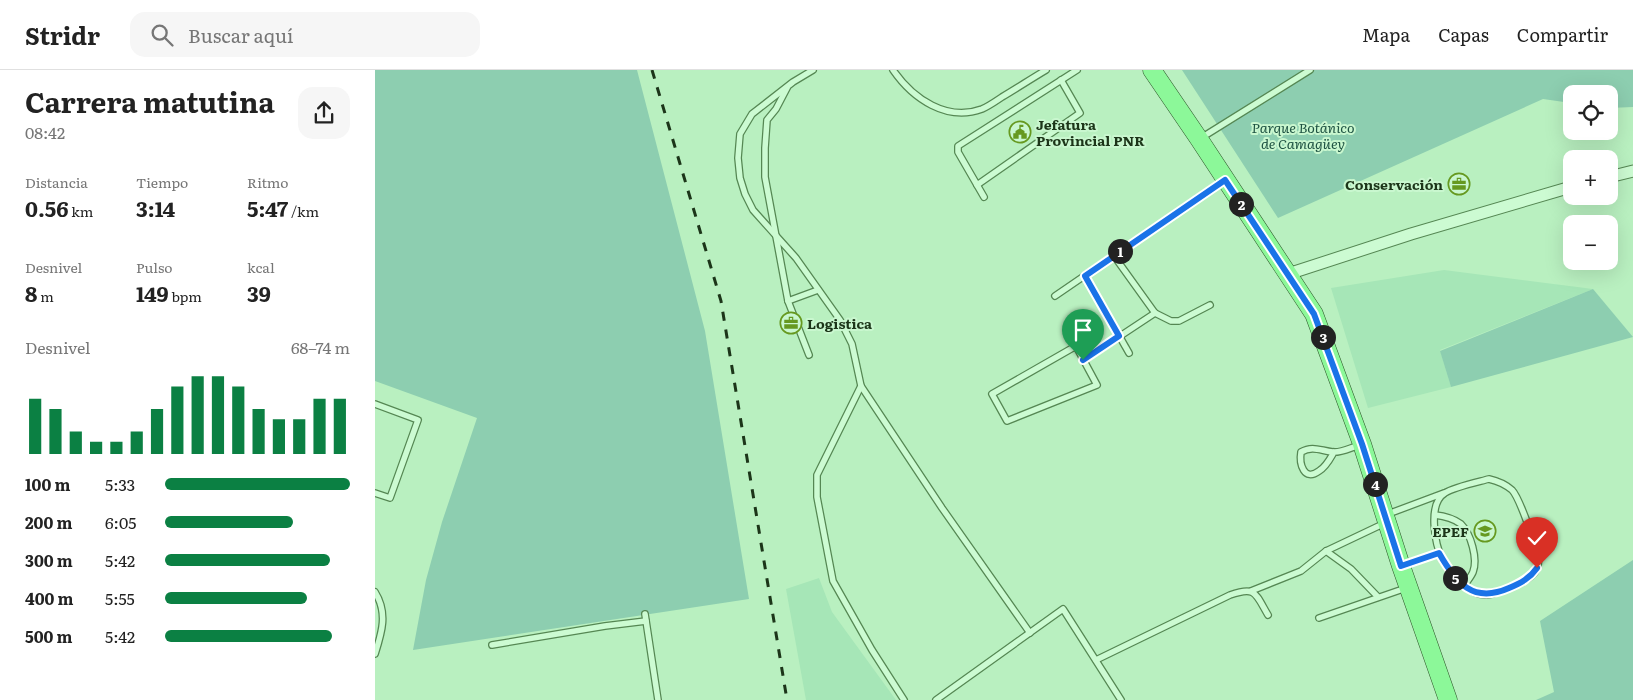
<!DOCTYPE html>
<html lang="es">
<meta charset="utf-8">
<style>
body{margin:0;font-family:Literata,serif;background:#f6f6f6;color:#222;height:100vh;display:flex;flex-direction:column;font-size:19px;white-space:nowrap}
*{box-sizing:border-box;margin:0}
p{font-size:16px;color:#767676}
.icon{flex:none;width:28px;height:28px;fill:none;stroke:currentColor;stroke-width:2;stroke-linecap:round;stroke-linejoin:round}
.map{position:relative;flex:1;overflow:hidden}
.drawer{display:flex;flex-direction:column;background:#fff;width:375px}
.drawer>*{flex:none}
.tools{position:absolute;left:1188px;top:15px;display:grid;gap:10px}
.tools a{display:grid;place-items:center;width:55px;height:55px;border-radius:10px;background:#fff;box-shadow:0 5px 20px #0002;font-size:25px}
.pin{position:absolute;display:grid;place-items:center;width:42px;height:42px;color:#fff;margin:-51px -21px;border-radius:50% 50% 50% 0;rotate:-45deg;box-shadow:0 0 5px #0007}
.pin .icon{rotate:45deg}
.km{position:absolute;width:25px;height:25px;margin:-12px;border-radius:50%;background:#222;color:#fff;font-size:14px;line-height:25px;text-align:center}
.round{display:grid;place-items:center;flex:none;width:52px;height:52px;border-radius:15px;background:#f6f6f6}
.overview{display:flex;align-items:center;justify-content:space-between;height:85px;padding:0 25px}
h1{font-size:28px;font-weight:700;line-height:38px}
.figures{display:grid;grid-template-columns:repeat(3,1fr);gap:8px;height:85px;padding:5px 25px}
.figures div{display:grid;align-content:center}
.figures b{font-size:21px;font-weight:700}
.figures small{font-size:14px;font-weight:400}
.figures p{font-size:14px}
.chart{height:140px;padding:10px 25px}
.chart p{display:flex;justify-content:space-between}
.chart svg{width:100%;height:90px;margin-top:5px;stroke:#0b8043;stroke-width:6}
ul{padding:0 25px;list-style:none;font-size:16px}
li{display:grid;grid-template-columns:80px 60px 1fr;align-items:center;height:38px}
li i{height:12px;border-radius:6px;background:#0b8043}
header{display:flex;align-items:center;gap:30px;box-sizing:border-box;height:70px;padding:0 25px;background:#fff;border-bottom:1px solid #e0e0e0}
header strong{font-size:24px}
nav{display:flex;gap:28px;margin-inline-start:auto;font-size:18px}
.search{width:350px;height:45px;background:#f6f6f6;display:flex;align-items:center;gap:12px;box-sizing:border-box;padding:0 18px;border-radius:15px;color:#767676;font-size:19px}
main{display:flex;flex:1;min-height:0}
.map>svg:first-child{display:block}
.farmland{fill:#a6e6b7}
.green{fill:#8dceb0}
.lines{fill:none;stroke-linecap:round;stroke-linejoin:round}
.service-casing{stroke:#558753;stroke-width:8}
.minor-casing{stroke:#558753;stroke-width:13}
.primary-casing{stroke:#2d5428;stroke-width:19}
.path{stroke:#558753;stroke-width:2;stroke-dasharray:4 2.5;stroke-linecap:butt}
.service{stroke:#ccfbd2;stroke-width:5.5}
.minor{stroke:#ccfbd2;stroke-width:11}
.primary{stroke:#8cf899;stroke-width:18}
.rail{stroke:#1c3519;stroke-width:3;stroke-dasharray:9 9;stroke-linecap:butt}
.route-casing{stroke:#fff;stroke-width:10}
.route{stroke:#1a73e8;stroke-width:6}
.labels{text-anchor:middle;dominant-baseline:central;stroke-width:4;stroke-linejoin:round;paint-order:stroke}
.poi-label{font-size:14px;font-weight:bold;fill:#1c3519;stroke:#c9f7cf;text-anchor:start}
.park-label{font-size:14px;font-style:italic;fill:#1e5242;stroke:#c9f7cf}
</style>
<header>
<strong>Stridr</strong>
<div class="search"><svg class="icon" aria-label="search" viewBox="0 0 24 24"><circle cx="10" cy="10" r="6"/><path d="M15 15l6 6"/></svg>Buscar aquí</div>
<nav><a>Mapa</a><a>Capas</a><a>Compartir</a></nav>
</header>
<main>
<section class="drawer">
<div class="overview"><div><h1>Carrera matutina</h1><p>08:42</p></div><a class="round"><svg class="icon" aria-label="share" viewBox="0 0 24 24"><path d="M12 15V3M7 8l5-5 5 5M5 13v7h14v-7"/></svg></a></div>
<div class="figures">
<div><p>Distancia</p><b>0.56<small> km</small></b></div>
<div><p>Tiempo</p><b>3:14</b></div>
<div><p>Ritmo</p><b>5:47<small> /km</small></b></div>
</div>
<div class="figures">
<div><p>Desnivel</p><b>8<small> m</small></b></div>
<div><p>Pulso</p><b>149<small> bpm</small></b></div>
<div><p>kcal</p><b>39</b></div>
</div>
<div class="chart"><p><span>Desnivel</span>68–74 m</p>
<svg viewBox="0 0 160 44" preserveAspectRatio="none"><path d="M5 44V17M15 44V22M25 44V33M35 44V38M45 44V38M55 44V33M65 44V22M75 44V11M85 44V6M95 44V6M105 44V11M115 44V22M125 44V27M135 44V27M145 44V17M155 44V17"/></svg>
</div>
<ul>
<li><b>100 m</b>5:33<i style="width:100%"></i></li>
<li><b>200 m</b>6:05<i style="width:69%"></i></li>
<li><b>300 m</b>5:42<i style="width:89%"></i></li>
<li><b>400 m</b>5:55<i style="width:77%"></i></li>
<li><b>500 m</b>5:42<i style="width:90%"></i></li>
</ul>
</section>
<div class="map">
<svg width="1258" height="630" viewBox="0 0 1258 630">
<rect width="100%" height="100%" fill="#b9f0c0"/>
<g class="farmland">
<polygon points="1069,200 1218,219 1065,280 1076,317 993,338 956,218"/>
<polygon points="444,508 457,542 521,630 431,630 411,519"/>
</g>
<g class="green">
<polygon points="0,0 262,0 330,261 374,529 38,580 51,510 67,452 102,348 0,311"/>
<polygon points="807,0 1258,0 1258,37 1234,38 1234,24 1196,24 1196,33 1168,29 903,148"/>
<polygon points="1218,219 1258,267 1076,317 1065,281"/>
<polygon points="1258,490 1258,630 1161,630 1179,622 1165,551"/>
</g>
<g class="lines">
<g class="service-casing">
<g id="service">
<polyline points="438,0 418,12 377,44 365,64 363,88 365,108 370,124 378,140 421,188 465,250 477,274 486,316 442,405 442,427 458,511 497,580 529,630"/>
<path d="M518,0C538,29 572,52 607,39C614,36 621,31 627,27C642,18 656,9 671,0"/>
<polyline points="412,18 401,39 392,50 390,78 390,107 413,231 434,285"/>
<polyline points="826,68 935,0"/>
<polyline points="602,115 705,43 686,10"/>
<polyline points="609,127 583,82 583,76 702,0"/>
<polyline points="739,186 780,243 796,251 804,251 835,235"/>
<polyline points="710,206 754,283"/>
<polyline points="680,226 848,111"/>
<polyline points="413,231 443,220"/>
<polygon points="701,276 722,315 632,351 617,324"/>
<polyline points="709,290 780,243"/>
<polyline points="486,316 567,438 655,563"/>
<polyline points="0,334 43,350 15,428 0,423"/>
<path d="M959,382C955,389 951,397 944,401C929,412 924,394 926,382C938,375 946,381 958,382C966,383 977,377 985,375"/>
<path d="M1114,409C1123,411 1130,414 1137,420C1144,427 1162,477 1163,488C1164,491 1163,496 1162,499C1158,507 1148,512 1141,515C1132,519 1121,524 1112,525C1094,526 1076,504 1068,491C1060,475 1052,434 1070,423C1079,417 1103,412 1114,409Z"/>
<polyline points="1013,444 1069,423"/>
<path d="M1060,445C1069,446 1078,448 1086,454C1096,464 1103,489 1098,502C1096,507 1092,511 1089,516"/>
<polyline points="951,481 976,499 1003,527"/>
<polyline points="876,521 926,501 951,481 1010,453"/>
<path d="M0,522C13,543 7,562 0,584"/>
<polyline points="270,544 283,630"/>
<polyline points="944,548 1031,518"/>
<polyline points="117,575 230,556 271,551"/>
<path d="M721,590L855,525C881,516 880,523 893,545"/>
<polyline points="561,630 688,539 746,630"/>
</g>
</g>
<g class="minor-casing">
<g id="minor">
<polyline points="1234,107 1258,101"/>
<polyline points="913,204 1036,164 1196,117"/>
</g>
</g>
<g class="primary-casing">
<polyline id="primary" points="777,0 824,69 939,244 987,374 1026,496 1073,630"/>
</g>
<polyline class="path" points="1038,492 1057,486"/>
<use href="#service" class="service"/>
<use href="#minor" class="minor"/>
<use href="#primary" class="primary"/>
<polyline class="rail" points="277,0 346,231 412,630"/>
</g>
<g class="lines">
<g class="route-casing">
<path id="route" d="M708,290L744,266L710,206L850,110L939,244L987,374L1026,496L1064,483C1081,513 1098,534 1134,518C1146,513 1155,508 1162,498"/>
</g>
<use href="#route" class="route"/>
</g>
<defs>
<g id="civic-ring" transform="scale(1.125)"><circle r="9.5" fill="#c9f7cf" stroke="#669920" stroke-width="1.5"/><path d="M-.6-6.5H3V-4.5H.6V-3L4-1V1h2V6H-6V1h2V-1L-.6-3ZM-1.2 2.5V6h2.4V2.5Z" fill="#669920"/></g>
<g id="office-ring" transform="scale(1.125)"><circle r="9.5" fill="#c9f7cf" stroke="#669920" stroke-width="1.5"/><path d="M-6-3h4V-5.5h4V-3h4V5H-6ZM-1-4.5V-3h2v-1.5ZM-6 0V1H6V0Z" fill="#669920"/></g>
<g id="school-ring" transform="scale(1.125)"><circle r="9.5" fill="#c9f7cf" stroke="#669920" stroke-width="1.5"/><path d="M0-5L7-2L0 1L-7-2ZM-4 1L0 2.5L4 1V4Q0 6-4 4Z" fill="#669920"/></g>
</defs>
<g fill-rule="evenodd">
<use href="#civic-ring" x="645" y="62"/>
<use href="#office-ring" x="1084" y="114"/>
<use href="#office-ring" x="416" y="253"/>
<use href="#school-ring" x="1110" y="461"/>
</g>
<g class="labels">
<g class="poi-label">
<text x="661" y="54">Jefatura<tspan x="661" dy="16">Provincial PNR</tspan></text>
<text x="1068" y="114" text-anchor="end">Conservación</text>
<text x="432" y="253">Logistica</text>
<text x="1094" y="461" text-anchor="end">EPEF</text>
</g>
<g class="park-label">
<text x="928" y="57">Parque Botánico<tspan x="928" dy="16">de Camagüey</tspan></text>
</g>
</g>
</svg>
<div class="tools">
<a><svg class="icon" aria-label="locate" viewBox="0 0 24 24"><circle cx="12" cy="12" r="6"/><path d="M12 2v4M12 18v4M2 12h4M18 12h4"/></svg></a>
<a>+</a>
<a>−</a>
</div>
<div class="pin" style="left:708px;top:290px;background:#1e9e55"><svg class="icon" aria-label="arrive" viewBox="0 0 24 24"><path d="M6 21V4h12l-3 4 3 4H6"/></svg></div>
<div class="pin" style="left:1162px;top:498px;background:#d93025"><svg class="icon" aria-label="check" viewBox="0 0 24 24"><path d="M5 12l5 5 9-10"/></svg></div>
<b class="km" style="left:745px;top:181px">1</b>
<b class="km" style="left:866px;top:134px">2</b>
<b class="km" style="left:948px;top:267px">3</b>
<b class="km" style="left:1000px;top:414px">4</b>
<b class="km" style="left:1080px;top:508px">5</b>
</div>
</main>
